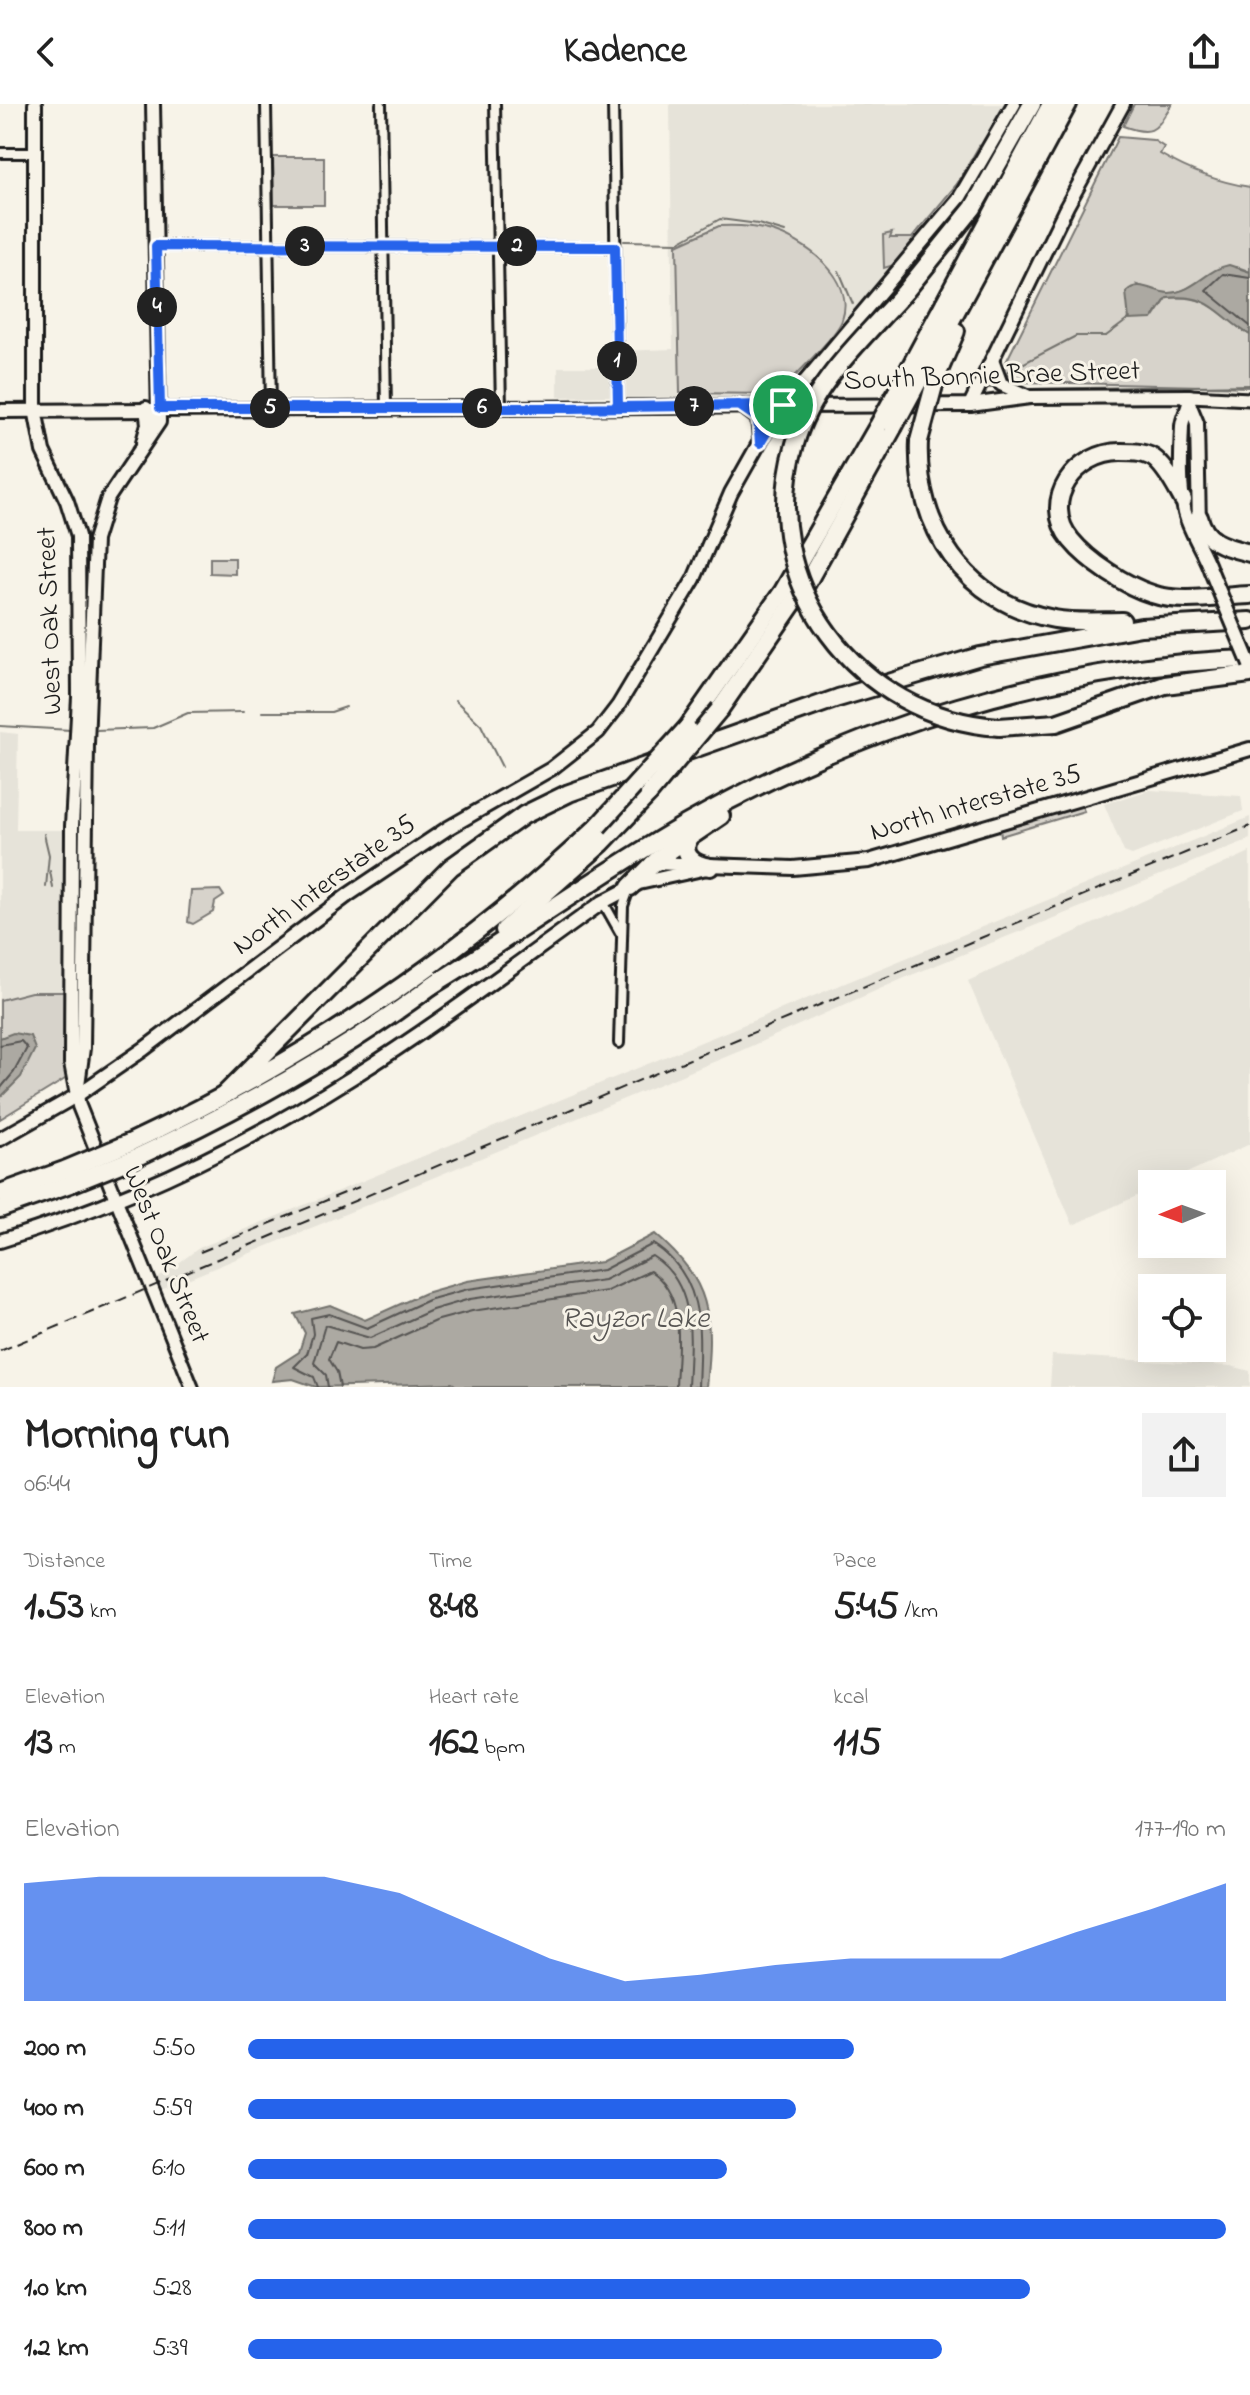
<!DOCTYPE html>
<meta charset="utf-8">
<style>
body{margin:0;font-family:"Indie Flower",sans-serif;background:#f2f2f2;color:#222;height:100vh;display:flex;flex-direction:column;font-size:30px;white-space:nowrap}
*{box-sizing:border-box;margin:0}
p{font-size:26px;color:#767676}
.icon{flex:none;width:44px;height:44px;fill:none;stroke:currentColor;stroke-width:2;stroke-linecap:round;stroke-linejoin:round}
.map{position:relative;height:1283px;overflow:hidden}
.side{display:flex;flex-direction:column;background:#fff;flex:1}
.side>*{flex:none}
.needle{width:52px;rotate:269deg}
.buttons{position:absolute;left:1138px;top:1066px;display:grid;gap:16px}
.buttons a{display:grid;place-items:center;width:88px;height:88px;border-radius:0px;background:#fff;box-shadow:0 8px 32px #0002;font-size:40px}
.pin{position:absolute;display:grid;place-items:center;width:68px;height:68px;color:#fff;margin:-34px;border:4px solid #fff;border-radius:50%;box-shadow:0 2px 8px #0007}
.km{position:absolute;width:40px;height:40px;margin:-20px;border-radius:50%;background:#222;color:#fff;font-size:22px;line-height:40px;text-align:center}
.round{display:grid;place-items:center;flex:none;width:84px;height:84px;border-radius:0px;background:#f2f2f2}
.overview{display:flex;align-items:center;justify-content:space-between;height:136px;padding:0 24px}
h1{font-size:44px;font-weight:700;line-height:60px}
.stats{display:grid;grid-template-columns:repeat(3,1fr);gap:12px;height:136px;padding:8px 24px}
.stats div{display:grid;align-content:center}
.stats b{font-size:40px;font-weight:700}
.stats small{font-size:22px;font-weight:400}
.stats p{font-size:22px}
.chart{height:224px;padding:16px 24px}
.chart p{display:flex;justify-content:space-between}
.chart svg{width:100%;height:144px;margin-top:8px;fill:#2563eb;opacity:.7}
ul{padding:0 24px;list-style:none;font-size:26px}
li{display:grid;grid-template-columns:128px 96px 1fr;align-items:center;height:60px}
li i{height:20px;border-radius:10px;background:#2563eb}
header{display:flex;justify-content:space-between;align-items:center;height:104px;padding:0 24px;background:#fff;font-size:36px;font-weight:700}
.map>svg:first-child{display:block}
.built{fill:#e6e3d9}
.green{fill:#d7d3cb;stroke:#7a7874;stroke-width:2}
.water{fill:#aca9a2;stroke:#72716c;stroke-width:2}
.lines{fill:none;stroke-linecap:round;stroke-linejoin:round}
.shore{stroke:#565452;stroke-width:2}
.stream{stroke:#72716c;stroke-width:2}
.minor-casing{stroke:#1c1c1c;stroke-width:14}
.tertiary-casing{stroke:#1c1c1c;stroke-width:17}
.secondary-casing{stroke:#1c1c1c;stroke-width:18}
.motorway-casing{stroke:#1c1c1c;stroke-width:22}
.minor{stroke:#f7f3e8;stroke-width:8}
.tertiary{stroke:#f7f3e8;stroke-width:11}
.secondary{stroke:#f7f3e8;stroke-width:12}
.motorway{stroke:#f7f3e8;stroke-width:16}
.rail{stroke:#1c1c1c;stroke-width:2;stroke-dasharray:12 6;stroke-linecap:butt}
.secondary-bridge-casing{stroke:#1c1c1c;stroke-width:18;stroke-linecap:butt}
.motorway-bridge-casing{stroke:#1c1c1c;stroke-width:22;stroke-linecap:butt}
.secondary-bridge{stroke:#f7f3e8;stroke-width:12}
.motorway-bridge{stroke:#f7f3e8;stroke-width:16}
.route-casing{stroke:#fff;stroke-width:16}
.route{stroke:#2563eb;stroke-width:10}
.labels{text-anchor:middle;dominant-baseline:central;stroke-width:6;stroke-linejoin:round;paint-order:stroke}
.street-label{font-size:28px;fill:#1c1c1c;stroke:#f7f3e8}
.water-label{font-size:30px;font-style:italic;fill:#565452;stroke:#f7f3e8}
</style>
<header><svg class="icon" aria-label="back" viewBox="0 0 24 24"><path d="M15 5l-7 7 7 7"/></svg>Kadence<svg class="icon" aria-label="share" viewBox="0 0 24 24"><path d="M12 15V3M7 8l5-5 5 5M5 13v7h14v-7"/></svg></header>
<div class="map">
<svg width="1250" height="1283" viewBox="0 0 1250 1283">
<rect width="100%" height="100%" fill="#f7f3e8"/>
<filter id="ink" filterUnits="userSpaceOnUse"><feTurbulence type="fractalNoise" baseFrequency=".0125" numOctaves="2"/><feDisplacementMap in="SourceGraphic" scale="16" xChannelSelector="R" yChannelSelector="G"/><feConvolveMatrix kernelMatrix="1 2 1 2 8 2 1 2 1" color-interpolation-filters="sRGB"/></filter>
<g filter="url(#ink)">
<g class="built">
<polygon points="670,0 1004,0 961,80 779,294 624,297 623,247 673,245"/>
<polygon points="558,263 611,263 611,292 558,293"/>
<polygon points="0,628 18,630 16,726 65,726 61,969 0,1004"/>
<polygon points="1150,686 1241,692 1243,707 1132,751 1124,748 1104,700"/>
<polygon points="1250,713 1250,735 909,872 740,947 161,1186 157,1175 199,1144"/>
<polygon points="1250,748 1250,1040 1163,1080 1152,1080 1152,1085 1073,1121 968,877"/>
<polygon points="1052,1251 1231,1262 1250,1267 1250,1283 1050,1283"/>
</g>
<g class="green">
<path d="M1134,0H1172C1156,24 1156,34 1123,22Z"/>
<path d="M1118,33L1153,36L1164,43L1160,50C1189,67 1217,78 1250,83V168C1216,149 1201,189 1168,189C1159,189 1147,184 1137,181L1155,212L1167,194C1212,190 1217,210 1250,231V283L1020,278L1006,270L1004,262Z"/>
<polygon points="979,42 981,46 958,84 894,161 884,164 883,131 892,129 890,134 912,134 957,80"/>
<polygon points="324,53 324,101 274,101 273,53"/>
<path d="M719,122C735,121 752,122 768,126C803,135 857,174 842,216C837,232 792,274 778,290L680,289L677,141Z"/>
<polygon points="210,454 235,454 235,470 210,469"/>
<polygon points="1081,700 1084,707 1001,732 1000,724"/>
<polygon points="191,787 220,786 224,792 215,798 213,808 193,820 188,818"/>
<polygon points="31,888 71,888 70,972 0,1015 0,896"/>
</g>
<g class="water">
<path d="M1229,161L1250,168V231C1216,211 1213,189 1167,194L1152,215L1129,216L1126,188C1139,174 1154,189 1169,189C1194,188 1207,165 1229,161Z"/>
<polygon points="13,929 30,932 35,945 21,973 0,994 0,934"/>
<path d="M655,1130C712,1179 713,1210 706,1283H458L452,1279L316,1283L293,1275L272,1277L276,1263L299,1248L305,1229L295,1210L330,1201L365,1216L425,1189L467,1177L601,1158Z"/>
</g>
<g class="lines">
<g class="shore">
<polyline points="1250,174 1223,170 1206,186 1250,222"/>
<polyline points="0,941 21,937 27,944 14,968 0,985"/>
<path d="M318,1283L314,1273L294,1263L307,1250L313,1230L311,1214L329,1210L367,1224L428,1196L468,1185L603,1166L653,1140C706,1174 700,1228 698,1283"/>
<path d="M328,1283L326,1271L314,1259L325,1221L370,1234L432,1206L470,1195L604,1176L652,1152C698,1181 690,1236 688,1283"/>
<path d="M340,1283L337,1268L329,1255L336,1238L360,1246L373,1245L435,1217L472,1207L607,1187L650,1167C688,1191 677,1245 676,1283"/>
</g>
<g class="stream">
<polyline points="624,137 679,138 720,115 758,120 785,128"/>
<polyline points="839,167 853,200"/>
<polyline points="1001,271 1076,232 1106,232 1130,214"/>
<polyline points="988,284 999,284"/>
<polyline points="1026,285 1250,281"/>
<polyline points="455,596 481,621 502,663"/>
<polyline points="262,608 331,608 346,603"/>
<polyline points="0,622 71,626"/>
<polyline points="95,626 153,624 188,609 243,608"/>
<polyline points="44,730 49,751 46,783"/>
<polyline points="50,767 53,784"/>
</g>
<g class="minor-casing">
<g id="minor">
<polyline points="266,0 271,304"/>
<polyline points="381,0 386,304"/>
<polyline points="495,0 501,304"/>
<polyline points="613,0 618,303"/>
<polyline points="0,49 35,49"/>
<polyline points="156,142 615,143"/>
<polyline points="603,798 620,828"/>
<polyline points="619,939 623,802 629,785"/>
</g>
</g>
<g class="tertiary-casing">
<g id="tertiary">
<polyline points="1190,292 1250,295"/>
<polyline points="116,1095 192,1283"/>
</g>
</g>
<g class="secondary-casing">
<g id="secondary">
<polyline points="35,0 35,305 43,347 67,397 78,432 79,593 72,722 71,959 79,1002 116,1095"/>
<polyline points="992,256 1001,280 1027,292"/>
<polyline points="970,301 1067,102 1123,0"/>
<polyline points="742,302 758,314 760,335"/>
<polyline points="1190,302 1197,319 1199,422"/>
<path d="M0,307L970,301L1030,293L1190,292C1190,304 1183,311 1182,322C1181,348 1179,383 1185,409C1190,428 1203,446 1210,465"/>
<polyline points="143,338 148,320 146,304"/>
<polyline points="651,759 793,764 869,757 1250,645"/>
<polyline points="78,981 83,944 87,640 95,436 108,394 159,318 153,0"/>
<polyline points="0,1035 76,992 144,945 348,791 448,724 551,665 598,628 618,602 694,475 731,389 771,318 960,93 1014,0"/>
<path d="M0,1137C124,1099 244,1042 353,973C439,919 520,857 603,798L639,779L707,764"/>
</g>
</g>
<g class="motorway-casing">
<g id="motorway">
<polyline points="905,188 973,104 1032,0"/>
<polyline points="936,274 956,227"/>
<polyline points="902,278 1051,0"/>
<polyline points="918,278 1068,0"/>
<path d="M919,337C915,423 966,499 1054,515C1076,519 1100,517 1122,517"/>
<path d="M1183,396C1175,382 1168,367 1156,356C1147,348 1133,348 1121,348C1076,348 1039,397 1071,436C1089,458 1126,482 1152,490C1181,500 1220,492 1250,491"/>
<path d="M1199,413C1205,439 1226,443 1250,449"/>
<polyline points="720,605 807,479 893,324"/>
<polyline points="999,623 1056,619 1165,581 1250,570"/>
<polyline points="687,624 783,487 878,322"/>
<path d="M690,732C680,750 692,760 710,763"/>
<polyline points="630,783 658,755 721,712"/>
<polyline points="504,826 602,739 649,690"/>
<path d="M431,882C517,830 599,770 686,720C859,622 1051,561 1250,555"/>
<polyline points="222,993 451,763 524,711 569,689 838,594 980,552 1141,523 1250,517"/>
<path d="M129,1039C303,958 459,854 598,722"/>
<path d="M135,1054C241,1005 345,948 438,877"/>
<polyline points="0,1089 67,1065"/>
<polyline points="0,1105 73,1079"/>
</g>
</g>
<use href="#minor" class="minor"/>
<use href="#tertiary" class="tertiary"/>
<use href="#secondary" class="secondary"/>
<use href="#motorway" class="motorway"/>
<g class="rail">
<polyline points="200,1148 359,1083"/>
<polyline points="0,1247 711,946 1250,722"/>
</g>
<g class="secondary-bridge-casing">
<polyline id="secondary-bridge" points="1210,465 1250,561"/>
</g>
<g class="motorway-bridge-casing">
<g id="motorway-bridge">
<path d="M905,188C864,234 812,279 795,340C754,478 858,614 999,623"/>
<polyline points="878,322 902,278"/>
<polyline points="893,324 918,278"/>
<polyline points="919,337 936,274"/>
<polyline points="649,690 720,605"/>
<polyline points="598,722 687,624"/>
<polyline points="67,1065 129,1039"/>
<polyline points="73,1079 135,1054"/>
</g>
</g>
<use href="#secondary-bridge" class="secondary-bridge"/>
<use href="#motorway-bridge" class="motorway-bridge"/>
</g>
</g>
<g class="lines" filter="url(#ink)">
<g class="route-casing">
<polyline id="route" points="783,301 618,303 615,143 156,142 160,304 571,304 739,301 758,314 760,339 783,301"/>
</g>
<use href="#route" class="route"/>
</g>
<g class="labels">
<g class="street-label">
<text transform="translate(992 273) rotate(-2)">South Bonnie Brae Street</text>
<text transform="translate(51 517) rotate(-92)">West Oak Street</text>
<text transform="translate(976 700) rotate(-16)">North Interstate 35</text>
<text transform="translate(325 782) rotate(-36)">North Interstate 35</text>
<text transform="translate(165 1151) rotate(68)">West Oak Street</text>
</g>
<g class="water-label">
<text x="635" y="1216">Rayzor Lake</text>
</g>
</g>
</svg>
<div class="buttons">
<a><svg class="needle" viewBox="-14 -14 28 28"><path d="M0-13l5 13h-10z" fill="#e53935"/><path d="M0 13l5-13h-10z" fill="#767676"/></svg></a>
<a><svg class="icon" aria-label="locate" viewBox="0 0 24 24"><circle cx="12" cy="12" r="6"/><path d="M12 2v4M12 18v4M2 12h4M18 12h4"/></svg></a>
</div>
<div class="pin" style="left:783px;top:301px;background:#1e9e55"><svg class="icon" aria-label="arrive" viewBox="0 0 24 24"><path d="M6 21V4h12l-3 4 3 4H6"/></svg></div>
<b class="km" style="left:617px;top:257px">1</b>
<b class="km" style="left:517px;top:142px">2</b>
<b class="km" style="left:305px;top:142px">3</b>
<b class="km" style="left:157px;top:203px">4</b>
<b class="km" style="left:270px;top:304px">5</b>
<b class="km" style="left:482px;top:304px">6</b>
<b class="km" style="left:694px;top:302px">7</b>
</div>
<section class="side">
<div class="overview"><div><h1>Morning run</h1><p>06:44</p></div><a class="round"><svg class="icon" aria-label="share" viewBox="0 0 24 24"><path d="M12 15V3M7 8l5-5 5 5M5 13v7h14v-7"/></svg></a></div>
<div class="stats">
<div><p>Distance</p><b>1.53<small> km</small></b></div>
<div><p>Time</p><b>8:48</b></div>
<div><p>Pace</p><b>5:45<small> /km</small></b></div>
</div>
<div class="stats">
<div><p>Elevation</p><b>13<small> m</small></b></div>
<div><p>Heart rate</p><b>162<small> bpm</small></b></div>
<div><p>kcal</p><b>115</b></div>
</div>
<div class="chart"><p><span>Elevation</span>177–190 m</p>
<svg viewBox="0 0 160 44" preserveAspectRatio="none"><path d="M0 44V8L10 6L20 6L30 6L40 6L50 11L60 21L70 31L80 38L90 36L100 33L110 31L120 31L130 31L140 23L150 16L160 8V44z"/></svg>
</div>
<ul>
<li><b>200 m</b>5:50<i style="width:62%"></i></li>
<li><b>400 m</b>5:59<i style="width:56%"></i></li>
<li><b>600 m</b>6:10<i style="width:49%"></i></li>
<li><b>800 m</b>5:11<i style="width:100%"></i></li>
<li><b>1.0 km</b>5:28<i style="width:80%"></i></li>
<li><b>1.2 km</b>5:39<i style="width:71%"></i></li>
</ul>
</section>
